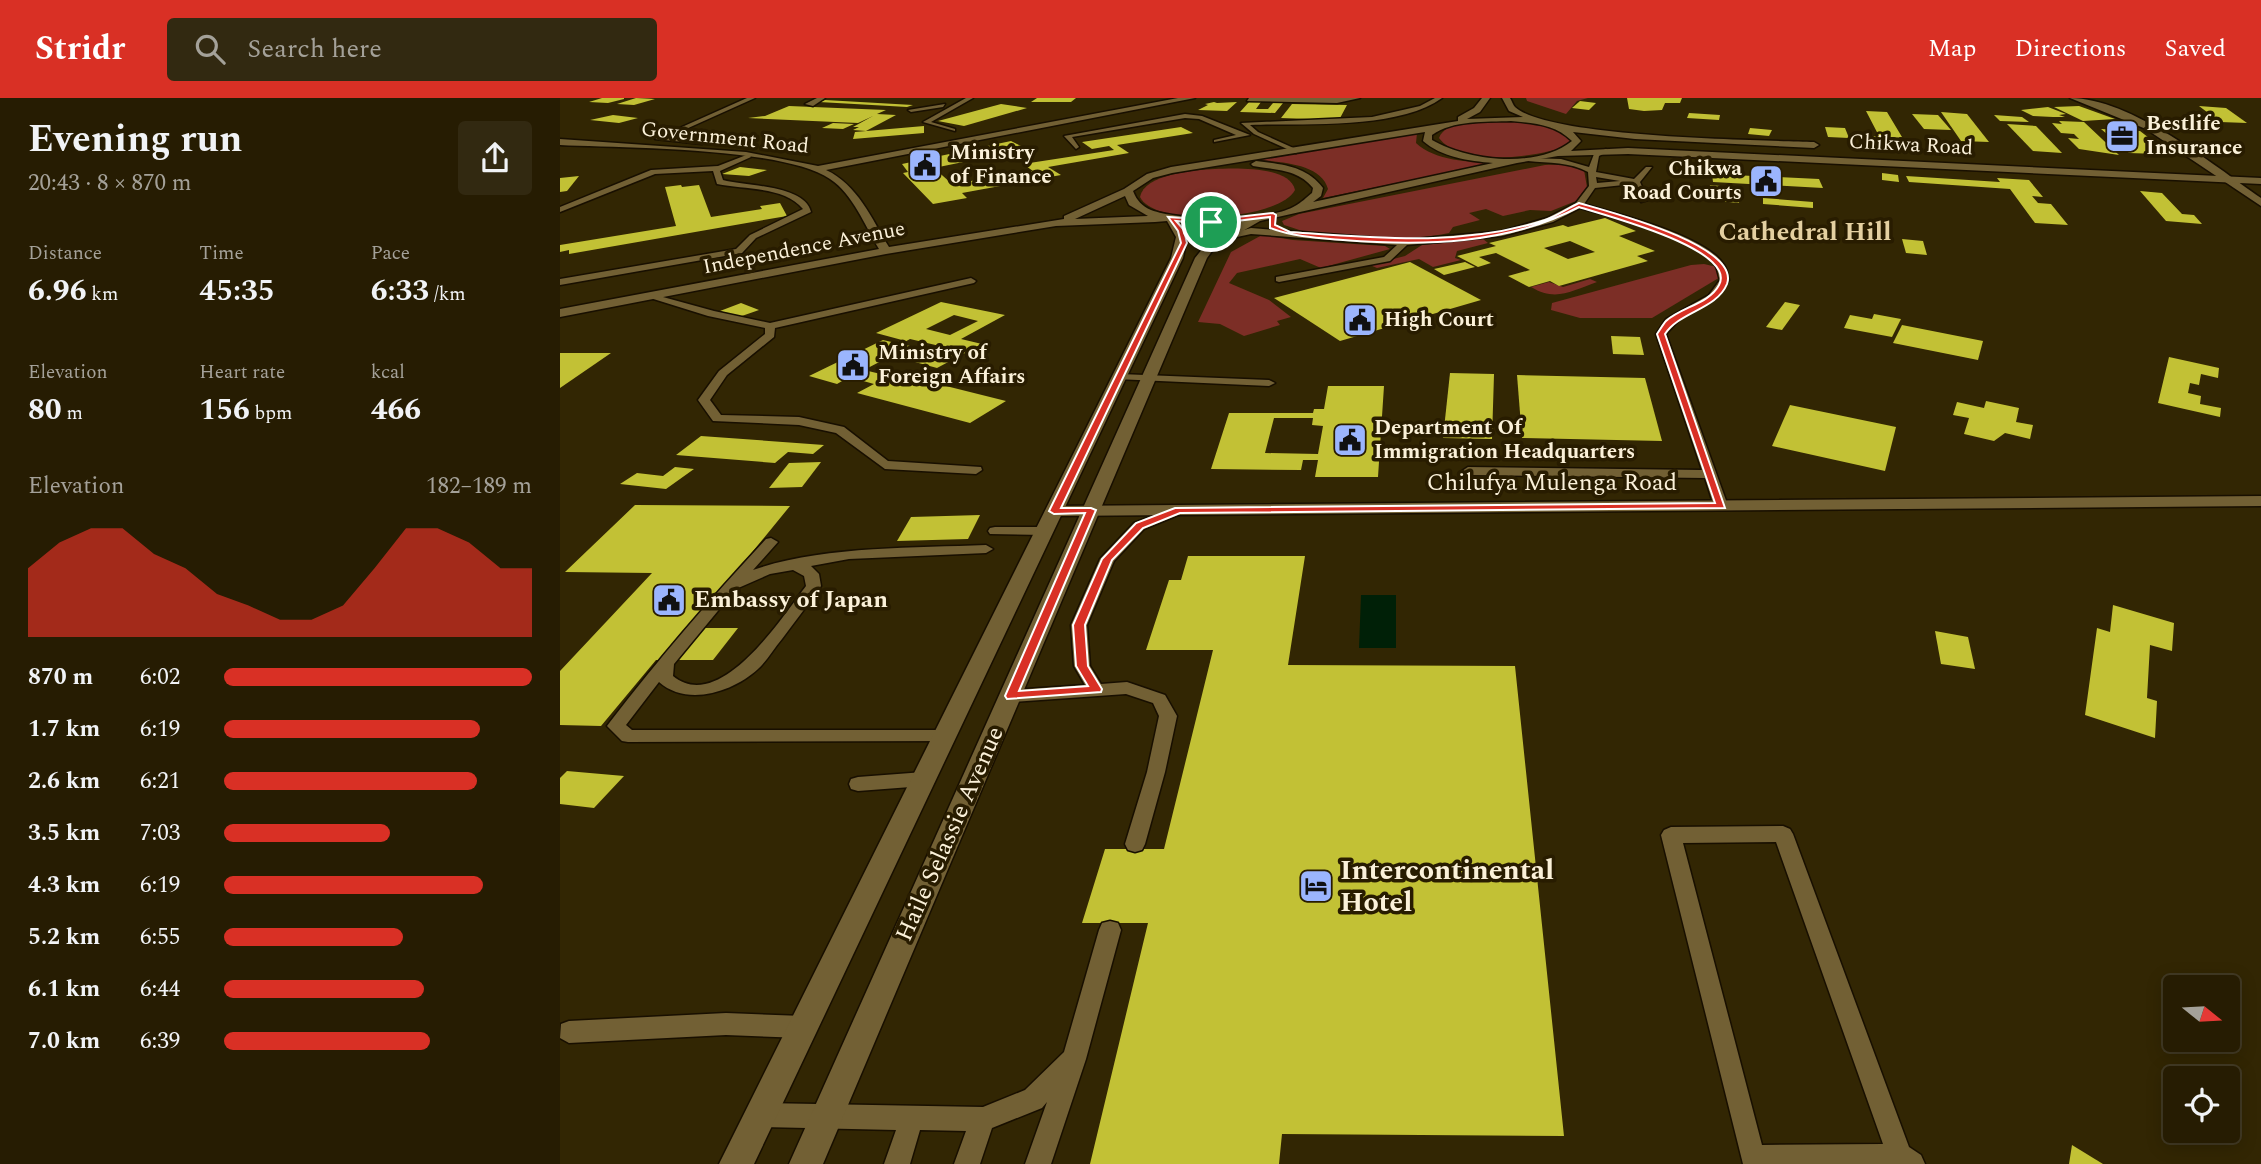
<!DOCTYPE html>
<meta charset="utf-8">
<style>
body{margin:0;font-family:Spectral,serif;background:#322911;color:#f1f3f6;height:100vh;display:flex;flex-direction:column;font-size:26px;white-space:nowrap}
*{box-sizing:border-box;margin:0}
p{font-size:23px;color:#a4a199}
.icon{flex:none;width:38px;height:38px;fill:none;stroke:currentColor;stroke-width:2;stroke-linecap:round;stroke-linejoin:round}
.map{position:relative;flex:1;overflow:hidden}
.drawer{display:flex;flex-direction:column;background:#261c02;width:560px}
.drawer>*{flex:none}
.needle{width:46px;rotate:108deg}
.buttons{position:absolute;left:1603px;top:877px;display:grid;gap:14px}
.buttons a{display:grid;place-items:center;width:77px;height:77px;border-radius:7px;background:#261c02;box-shadow:0 4px 18px #0003,0 0 0 2px #423a24;font-size:35px}
.pin{position:absolute;display:grid;place-items:center;width:60px;height:60px;color:#fff;margin:-30px;border:4px solid #fff;border-radius:50%;box-shadow:0 2px 7px #0007}
.round{display:grid;place-items:center;flex:none;width:74px;height:74px;border-radius:7px;background:#322911}
.headline{display:flex;align-items:center;justify-content:space-between;height:119px;padding:0 28px}
h1{font-size:38px;font-weight:700;line-height:52px}
.figures{display:grid;grid-template-columns:repeat(3,1fr);gap:10px;height:119px;padding:7px 28px}
.figures div{display:grid;align-content:center}
.figures b{font-size:30px;font-weight:700}
.figures small{font-size:19px;font-weight:400}
.figures p{font-size:19px}
.chart{height:196px;padding:14px 28px}
.chart p{display:flex;justify-content:space-between}
.chart svg{width:100%;height:126px;margin-top:7px;fill:#d93025;opacity:.7}
ul{padding:0 28px;list-style:none;font-size:23px}
li{display:grid;grid-template-columns:112px 84px 1fr;align-items:center;height:52px}
li i{height:18px;border-radius:9px;background:#d93025}
header{display:flex;align-items:center;gap:42px;box-sizing:border-box;height:98px;padding:0 35px;background:#d93025;color:#fff}
header strong{font-size:33px}
nav{display:flex;gap:38px;margin-inline-start:auto;font-size:24px}
.search{width:490px;height:63px;background:#322911;display:flex;align-items:center;gap:18px;box-sizing:border-box;padding:0 24px;border-radius:7px;color:#a4a199;font-size:26px}
main{display:flex;flex:1;min-height:0}
.map>svg:first-child{display:block}
.green{fill:#7c2e26}
.water{fill:#002007}
.building{fill:#c2c135;fill-rule:evenodd}
.lines{fill:none;stroke-linecap:round;stroke-linejoin:round}
.lane-casing{stroke:#180f00;stroke-width:3}
.street-casing{stroke:#180f00;stroke-width:3}
.secondary-casing{stroke:#180f00;stroke-width:3}
.lane{fill:#726034;fill-rule:evenodd}
.street{fill:#726034;fill-rule:evenodd}
.secondary{fill:#726034;fill-rule:evenodd}
.route{fill:#d93025;stroke:#fff;stroke-width:2;fill-rule:evenodd}
.labels{text-anchor:middle;dominant-baseline:central;stroke-width:7;stroke-linejoin:round;paint-order:stroke}
.far-poi-label{font-size:21px;font-weight:bold;fill:#fbf1d9;stroke:#281c00;text-anchor:start}
.far-street-label{font-size:21px;fill:#fbf1d9;stroke:#281c00}
.street-label{font-size:24px;fill:#fbf1d9;stroke:#281c00}
.poi-label{font-size:24px;font-weight:bold;fill:#fbf1d9;stroke:#281c00;text-anchor:start}
.far-district-label{font-size:26px;font-weight:bold;fill:#e4d0a1;stroke:#281c00}
.near-poi-label{font-size:28px;font-weight:bold;fill:#fbf1d9;stroke:#281c00;text-anchor:start}
</style>
<header>
<strong>Stridr</strong>
<div class="search"><svg class="icon" aria-label="search" viewBox="0 0 24 24"><circle cx="10" cy="10" r="6"/><path d="M15 15l6 6"/></svg>Search here</div>
<nav><a>Map</a><a>Directions</a><a>Saved</a></nav>
</header>
<main>
<section class="drawer">
<div class="headline"><div><h1>Evening run</h1><p>20:43 · 8 × 870 m</p></div><a class="round"><svg class="icon" aria-label="share" viewBox="0 0 24 24"><path d="M12 15V3M7 8l5-5 5 5M5 13v7h14v-7"/></svg></a></div>
<div class="figures">
<div><p>Distance</p><b>6.96<small> km</small></b></div>
<div><p>Time</p><b>45:35</b></div>
<div><p>Pace</p><b>6:33<small> /km</small></b></div>
</div>
<div class="figures">
<div><p>Elevation</p><b>80<small> m</small></b></div>
<div><p>Heart rate</p><b>156<small> bpm</small></b></div>
<div><p>kcal</p><b>466</b></div>
</div>
<div class="chart"><p><span>Elevation</span>182–189 m</p>
<svg viewBox="0 0 160 44" preserveAspectRatio="none"><path d="M0 44V20L10 11L20 6L30 6L40 15L50 20L60 29L70 33L80 38L90 38L100 33L110 20L120 6L130 6L140 11L150 20L160 20V44z"/></svg>
</div>
<ul>
<li><b>870 m</b>6:02<i style="width:100%"></i></li>
<li><b>1.7 km</b>6:19<i style="width:83%"></i></li>
<li><b>2.6 km</b>6:21<i style="width:82%"></i></li>
<li><b>3.5 km</b>7:03<i style="width:54%"></i></li>
<li><b>4.3 km</b>6:19<i style="width:84%"></i></li>
<li><b>5.2 km</b>6:55<i style="width:58%"></i></li>
<li><b>6.1 km</b>6:44<i style="width:65%"></i></li>
<li><b>7.0 km</b>6:39<i style="width:67%"></i></li>
</ul>
</section>
<div class="map">
<svg width="1701" height="1066" viewBox="0 0 1701 1066">
<rect width="100%" height="100%" fill="#322603"/>
<g class="green">
<polygon points="966,0 1028,0 1017,3 1006,16 967,3"/>
<path d="M935,22L993,28L1013,41L1010,47C980,59 901,70 879,40C886,22 918,24 935,22Z"/>
<path d="M857,35L856,45C875,63 910,64 934,65L763,100L768,91C762,66 721,64 700,62Z"/>
<path d="M1005,66L1018,68L1024,72L1027,89L1016,103L991,113L970,112L943,118L926,111L909,115L920,122L893,129L889,135C852,143 790,144 753,136C744,134 735,130 724,127L722,123L739,116L985,67Z"/>
<path d="M655,71C675,70 730,68 735,92C719,122 596,131 580,99C584,76 635,72 655,71Z"/>
<polygon points="702,137 733,142 825,148 830,151 761,170 740,161 677,175 669,185 709,202 731,219 717,223 720,227 684,238 660,226 638,224 671,154"/>
<polygon points="923,141 928,145 897,153 895,160 901,162 873,169 859,161 817,170 810,167 845,158 862,147"/>
<polygon points="1144,166 1157,169 1162,178 1092,220 1020,220 991,212 992,205 1131,167"/>
<path d="M1030,181L1037,184C1011,193 996,204 971,189L989,184L1003,189Z"/>
</g>
<polygon class="water" points="801,497 836,497 836,550 799,550"/>
<g class="building">
<polygon points="42,0 64,0 64,1 48,5 29,4"/>
<polygon points="76,0 95,1 74,7 57,6"/>
<polygon points="477,0 516,0 511,4 471,4"/>
<polygon points="1067,0 1122,0 1120,5 1105,5 1102,12 1084,13 1069,11"/>
<polygon points="265,2 353,7 347,9 259,4"/>
<polygon points="1020,3 1036,5 1029,12 1012,10"/>
<polygon points="654,4 657,5 677,4 667,13 638,12 648,7 645,6"/>
<polygon points="689,4 701,4 696,11 708,11 713,5 723,5 715,15 680,14"/>
<polygon points="441,6 467,10 404,28 378,23"/>
<polygon points="732,6 787,7 779,22 721,20"/>
<polygon points="229,8 326,12 317,16 336,17 306,33 293,32 299,29 293,29 313,18 298,25 188,20 205,18"/>
<polygon points="1519,8 1555,21 1523,23 1494,9"/>
<polygon points="1639,8 1666,10 1687,25 1660,24"/>
<polygon points="1488,9 1506,16 1499,17 1505,19 1493,19 1473,18 1461,12"/>
<polygon points="1306,13 1327,14 1342,39 1339,39 1342,46 1315,45 1313,38 1319,38"/>
<polygon points="1381,14 1407,16 1429,44 1401,43"/>
<polygon points="1129,15 1160,17 1159,22 1127,20"/>
<polygon points="1352,16 1378,17 1391,32 1364,31"/>
<polygon points="53,17 78,20 59,25 30,22"/>
<polygon points="1434,17 1462,19 1469,24 1440,23"/>
<polygon points="1499,23 1524,24 1559,57 1519,51 1508,40 1519,41 1514,36 1501,35 1492,25 1502,26"/>
<polygon points="273,25 294,26 283,31 262,30"/>
<polygon points="1447,26 1476,28 1502,55 1473,53"/>
<polygon points="364,28 364,35 293,41 295,34"/>
<polygon points="621,29 633,35 557,47 569,55 488,69 501,77 402,95 407,100 373,106 343,75 348,74 342,66 451,43 467,51 374,70 392,86 473,73 463,66 554,52 549,48 532,51 522,44"/>
<polygon points="1265,29 1285,30 1289,40 1268,39"/>
<polygon points="1190,30 1212,32 1209,38 1188,36"/>
<polygon points="1541,31 1580,33 1606,53 1595,53 1599,56 1569,55"/>
<polygon points="1132,65 1151,66 1153,76 1133,75"/>
<polygon points="180,69 207,72 189,78 162,76"/>
<polygon points="1322,75 1338,77 1339,84 1322,82"/>
<polygon points="1152,76 1259,81 1263,90 1153,84"/>
<polygon points="19,78 7,93 0,94 0,80"/>
<polygon points="1346,78 1440,84 1437,80 1469,82 1483,99 1472,98 1478,105 1491,106 1508,127 1475,125 1450,91 1349,84"/>
<polygon points="121,87 122,89 139,87 151,119 202,111 200,108 220,105 227,118 9,156 9,152 0,154 0,147 116,128 105,89"/>
<polygon points="1150,87 1181,90 1179,105 1147,102"/>
<polygon points="1580,93 1602,95 1622,116 1634,117 1642,126 1606,123"/>
<polygon points="1203,100 1253,104 1253,110 1203,106"/>
<path d="M1045,120L1076,133L1059,138L1095,153L1077,158L1088,163L999,188L990,183L969,189L948,178L970,172L936,155L919,159L931,165L918,169L897,158L936,148L929,145L1003,127L1008,129ZM1010,143L1035,154L1008,161L984,150Z"/>
<polygon points="1342,141 1363,143 1367,157 1346,155"/>
<polygon points="850,164 921,202 780,243 714,200"/>
<polygon points="905,164 915,169 884,177 874,171"/>
<path d="M381,204L445,217L401,241L422,246L377,270L355,264L384,249L350,241L341,246L350,248L304,272L329,278L334,275L446,303L410,325L297,295L314,286L289,279L277,286L249,278L323,242L336,245L342,242L316,235ZM394,217L418,223L390,237L366,231Z"/>
<polygon points="1225,204 1240,207 1222,232 1206,229"/>
<polygon points="181,205 199,212 179,219 160,213"/>
<polygon points="1314,216 1341,221 1332,239 1284,230 1290,217 1312,221"/>
<polygon points="1342,227 1423,243 1418,262 1333,245"/>
<polygon points="1051,238 1080,239 1084,257 1053,256"/>
<polygon points="0,255 51,255 0,290"/>
<polygon points="1609,259 1659,270 1658,280 1641,276 1639,287 1630,285 1628,295 1641,298 1640,306 1661,310 1660,319 1598,305"/>
<polygon points="890,275 934,276 932,341 883,340"/>
<polygon points="957,277 1085,280 1102,343 962,340"/>
<path d="M768,288H824L818,379H755L758,362H743L741,372L651,371L669,315H753L754,311H764ZM714,320H753L752,327L763,328L758,356L705,355Z"/>
<polygon points="1426,303 1459,310 1456,324 1473,327 1470,341 1445,335 1434,343 1404,336 1409,320 1393,317 1397,304 1424,310"/>
<polygon points="1230,307 1336,329 1325,373 1212,348"/>
<polygon points="141,338 264,347 253,356 228,354 215,365 116,357"/>
<polygon points="261,364 242,389 209,390 229,365"/>
<polygon points="115,369 134,371 106,391 60,386 77,375 103,378"/>
<polygon points="75,407 230,408 130,530 178,530 153,562 96,562 41,628 0,627 0,573 92,475 5,474"/>
<polygon points="420,417 408,441 337,443 351,419"/>
<polygon points="628,458 745,458 728,567 955,568 1004,1038 722,1036 719,1066 530,1066 588,825 522,825 545,751 604,751 653,552 586,552 609,482 621,482"/>
<polygon points="1553,507 1614,525 1612,553 1590,547 1587,600 1597,603 1595,640 1525,617 1537,530 1550,534"/>
<polygon points="1375,533 1408,539 1415,571 1381,566"/>
<polygon points="7,673 64,678 34,710 0,706 0,680"/>
<polygon points="1512,1047 1543,1066 1509,1066"/>
</g>
<g class="lines">
<g class="lane-casing">
<g id="lane">
<polygon points="187,0 195,0 106,40 140,43 142,46 95,41"/>
<polygon points="257,0 265,0 253,8 245,6"/>
<polygon points="406,0 413,0 371,24 395,31 395,33 363,24"/>
<polygon points="689,0 800,0 777,5 687,3"/>
<path d="M875,0H882C838,32 744,25 690,27L698,34L738,52L736,55L694,36L681,25L812,19L860,8Z"/>
<polygon points="385,6 383,9 351,14 348,12"/>
<polygon points="625,16 642,18 690,37 654,44 654,42 676,37 639,21 625,20 512,39 519,49 516,51 504,38"/>
<path d="M1046,51L1049,53L1039,58L1036,74L1074,81L1086,69H1092L1080,84L1088,102L1081,104L1073,86L1035,90L1024,106C1056,115 1147,138 1164,167C1167,171 1168,178 1169,182L1155,201L1120,221L1106,236L1168,408L1166,411H1156L1154,408L1145,380L908,377L902,373L908,369L1142,372L1096,236L1106,221L1149,197L1160,182C1158,178 1158,171 1155,167C1134,139 1054,120 1020,110L993,124L942,138L847,147L830,163L719,184L716,183V179L824,159L837,147L691,136L663,142L659,139L691,130L844,142L942,133L987,120L1016,105L1029,88L1028,74C1010,64 989,65 968,63L966,60L1001,61L1029,69L1034,56ZM1036,79L1060,83L1037,85Z"/>
<path d="M189,56L191,59L160,73L163,82C186,88 245,87 251,114L196,140L182,155L0,187V181L176,151L190,137L243,111C224,88 185,92 157,86L153,73L95,76L0,114V109L91,72L158,68Z"/>
<polygon points="411,180 416,183 414,185 215,230 214,239 167,277 150,302 161,317 239,319 284,329 328,363 421,369 422,372 416,376 325,371 276,335 239,327 153,323 138,302 159,273 205,236 205,230 148,218 87,199 92,196 154,213 210,225"/>
<polygon points="560,276 709,282 715,285 709,288 556,281 556,277"/>
<polygon points="618,408 623,409 625,412 623,415 584,431 554,463 527,527 530,568 541,586 567,584 605,597 617,618 605,674 585,746 582,752 575,754 568,752 565,746 587,674 599,618 593,605 566,596 451,604 445,602 443,598 445,594 451,592 525,587 514,568 511,527 540,461 574,425"/>
<polygon points="435,429 485,429 492,433 485,437 430,436 428,433 430,430"/>
<path d="M211,440L218,444L193,472C261,448 353,450 426,447L433,451L426,455L289,461L251,468L259,476L261,488C249,506 235,523 222,541C214,550 207,563 198,571C173,594 127,609 99,584L66,627L72,632H384L390,633L393,638L390,643L68,644L62,643L47,628L50,624C99,560 152,499 206,441ZM233,472L244,478L246,488C223,518 160,617 113,578L114,566L176,491L210,476Z"/>
<polygon points="364,674 371,676 373,681 371,686 364,688 298,693 291,691 289,686 291,681 298,679"/>
<path d="M1223,728L1230,731L1233,736L1349,1049L1361,1057L1365,1066H1183L1101,737L1104,732L1111,729ZM1216,744L1323,1046L1202,1047L1123,745Z"/>
<polygon points="550,823 558,825 561,832 526,961 491,1066 465,1066 487,1004 482,1010 432,1030 420,1066 394,1066 406,1033 360,1032 350,1066 324,1066 336,1032 200,1029 191,1026 188,1017 191,1008 200,1005 423,1009 465,992 504,954 539,832 542,825"/>
<polygon points="166,915 243,918 251,921 255,929 251,937 243,940 166,937 9,945 0,940 1,926 9,923"/>
</g>
</g>
<g class="street-casing">
<g id="street">
<path d="M1510,0C1571,0 1652,66 1701,100V108L1586,31Z"/>
<polygon points="1701,398 1701,408 494,418 485,413 494,408"/>
</g>
</g>
<g class="secondary-casing">
<path id="secondary" d="M618,0H635L266,72C297,86 312,121 329,149L504,121V118L564,91L587,76L611,69L898,23V19L914,10L922,0H930L920,14L907,21L963,19L949,13L942,0H950C952,3 953,7 955,9C989,40 1199,42 1254,44L1259,47L1254,50L1075,41L1013,34L1021,43L1011,53L1068,50L1701,80V86L1068,56L998,58L957,65L700,123L655,149L647,160L263,1066H229L635,160L647,145L680,125H620L627,139L623,160L194,1066H159L611,160L616,139L607,123L595,124L496,128L326,156L0,219V211L319,151C305,128 293,96 270,81C223,49 61,50 0,47V41L186,54L258,68ZM951,23C973,25 995,26 1012,43C977,71 908,63 872,42V37C892,22 927,24 951,23ZM865,34L863,43C881,59 909,63 933,65L753,104L761,98L763,90C747,68 722,66 696,63L691,66L693,68C714,72 738,71 753,90L752,95C747,99 741,105 735,108C709,124 619,123 591,112C582,108 577,103 573,93L593,80L612,75ZM565,98L569,107L588,118L515,121Z"/>
</g>
<use href="#lane" class="lane"/>
<use href="#street" class="street"/>
<use href="#secondary" class="secondary"/>
</g>
<path class="route" d="M1019,105C1046,113 1181,147 1167,186C1157,211 1119,214 1105,236L1165,410L620,415L583,430L552,462L525,527L528,568L542,591L541,594L447,601L445,598L525,415L494,416L489,413L621,145L618,133L608,119L651,122L713,115L716,117L715,127L730,134C815,140 903,149 985,122C997,118 1008,110 1019,105ZM1019,109C1043,117 1178,151 1159,187C1149,206 1121,209 1106,223C1103,226 1100,232 1097,236L1155,405L615,410L576,425L542,461L513,527L516,568L528,588L459,593L536,412L531,410H501L627,145L624,132L616,123L651,126L710,119V130C734,139 758,140 783,142C863,148 947,147 1019,109Z"/>
<defs>
<g id="office-square" transform="scale(1.75)"><rect x="-9" y="-9" width="18" height="18" rx="4" fill="#9bb5fd" stroke="#281c00"/><path d="M-6-3h4V-5.5h4V-3h4V5H-6ZM-1-4.5V-3h2v-1.5ZM-6 0V1H6V0Z" fill="#111"/></g>
<g id="civic-square" transform="scale(1.75)"><rect x="-9" y="-9" width="18" height="18" rx="4" fill="#9bb5fd" stroke="#281c00"/><path d="M-.6-6.5H3V-4.5H.6V-3L4-1V1h2V6H-6V1h2V-1L-.6-3ZM-1.2 2.5V6h2.4V2.5Z" fill="#111"/></g>
<g id="hotel-square" transform="scale(1.75)"><rect x="-9" y="-9" width="18" height="18" rx="4" fill="#9bb5fd" stroke="#281c00"/><path d="M-6-4.5h1.5V1H6V5H4.5V3h-9V5H-6ZM-4 0a1.8 1.8 0 1 1 3.6 0ZM.5 0V-2.5h3Q6-2.5 6 0Z" fill="#111"/></g>
</defs>
<g fill-rule="evenodd">
<use href="#office-square" x="1562" y="38"/>
<use href="#civic-square" x="365" y="67"/>
<use href="#civic-square" x="1206" y="83"/>
<use href="#civic-square" x="800" y="222"/>
<use href="#civic-square" x="293" y="267"/>
<use href="#civic-square" x="790" y="342"/>
<use href="#civic-square" x="109" y="502"/>
<use href="#hotel-square" x="756" y="788"/>
</g>
<g class="labels">
<g class="far-poi-label">
<text x="1586" y="26">Bestlife<tspan x="1586" dy="24">Insurance</tspan></text>
<text x="390" y="55">Ministry<tspan x="390" dy="24">of Finance</tspan></text>
<text x="1182" y="71" text-anchor="end">Chikwa<tspan x="1182" dy="24">Road Courts</tspan></text>
<text x="824" y="222">High Court</text>
<text x="318" y="255">Ministry of<tspan x="318" dy="24">Foreign Affairs</tspan></text>
<text x="814" y="330">Department Of<tspan x="814" dy="24">Immigration Headquarters</tspan></text>
</g>
<g class="far-street-label">
<text transform="translate(165 40) rotate(6)">Government Road</text>
<text transform="translate(1351 47) rotate(3)">Chikwa Road</text>
<text transform="translate(244 150) rotate(-11)">Independence Avenue</text>
</g>
<g class="street-label">
<text x="992" y="385">Chilufya Mulenga Road</text>
<text transform="translate(390 736) rotate(-66)">Haile Selassie Avenue</text>
</g>
<g class="poi-label">
<text x="134" y="502">Embassy of Japan</text>
</g>
<g class="far-district-label">
<text x="1245" y="134">Cathedral Hill</text>
</g>
<g class="near-poi-label">
<text x="780" y="772">Intercontinental<tspan x="780" dy="32">Hotel</tspan></text>
</g>
</g>
</svg>
<div class="buttons">
<a><svg class="needle" viewBox="-14 -14 28 28"><path d="M0-13l5 13h-10z" fill="#e53935"/><path d="M0 13l5-13h-10z" fill="#a4a199"/></svg></a>
<a><svg class="icon" aria-label="locate" viewBox="0 0 24 24"><circle cx="12" cy="12" r="6"/><path d="M12 2v4M12 18v4M2 12h4M18 12h4"/></svg></a>
</div>
<div class="pin" style="left:651px;top:124px;background:#1e9e55"><svg class="icon" aria-label="arrive" viewBox="0 0 24 24"><path d="M6 21V4h12l-3 4 3 4H6"/></svg></div>
</div>
</main>
